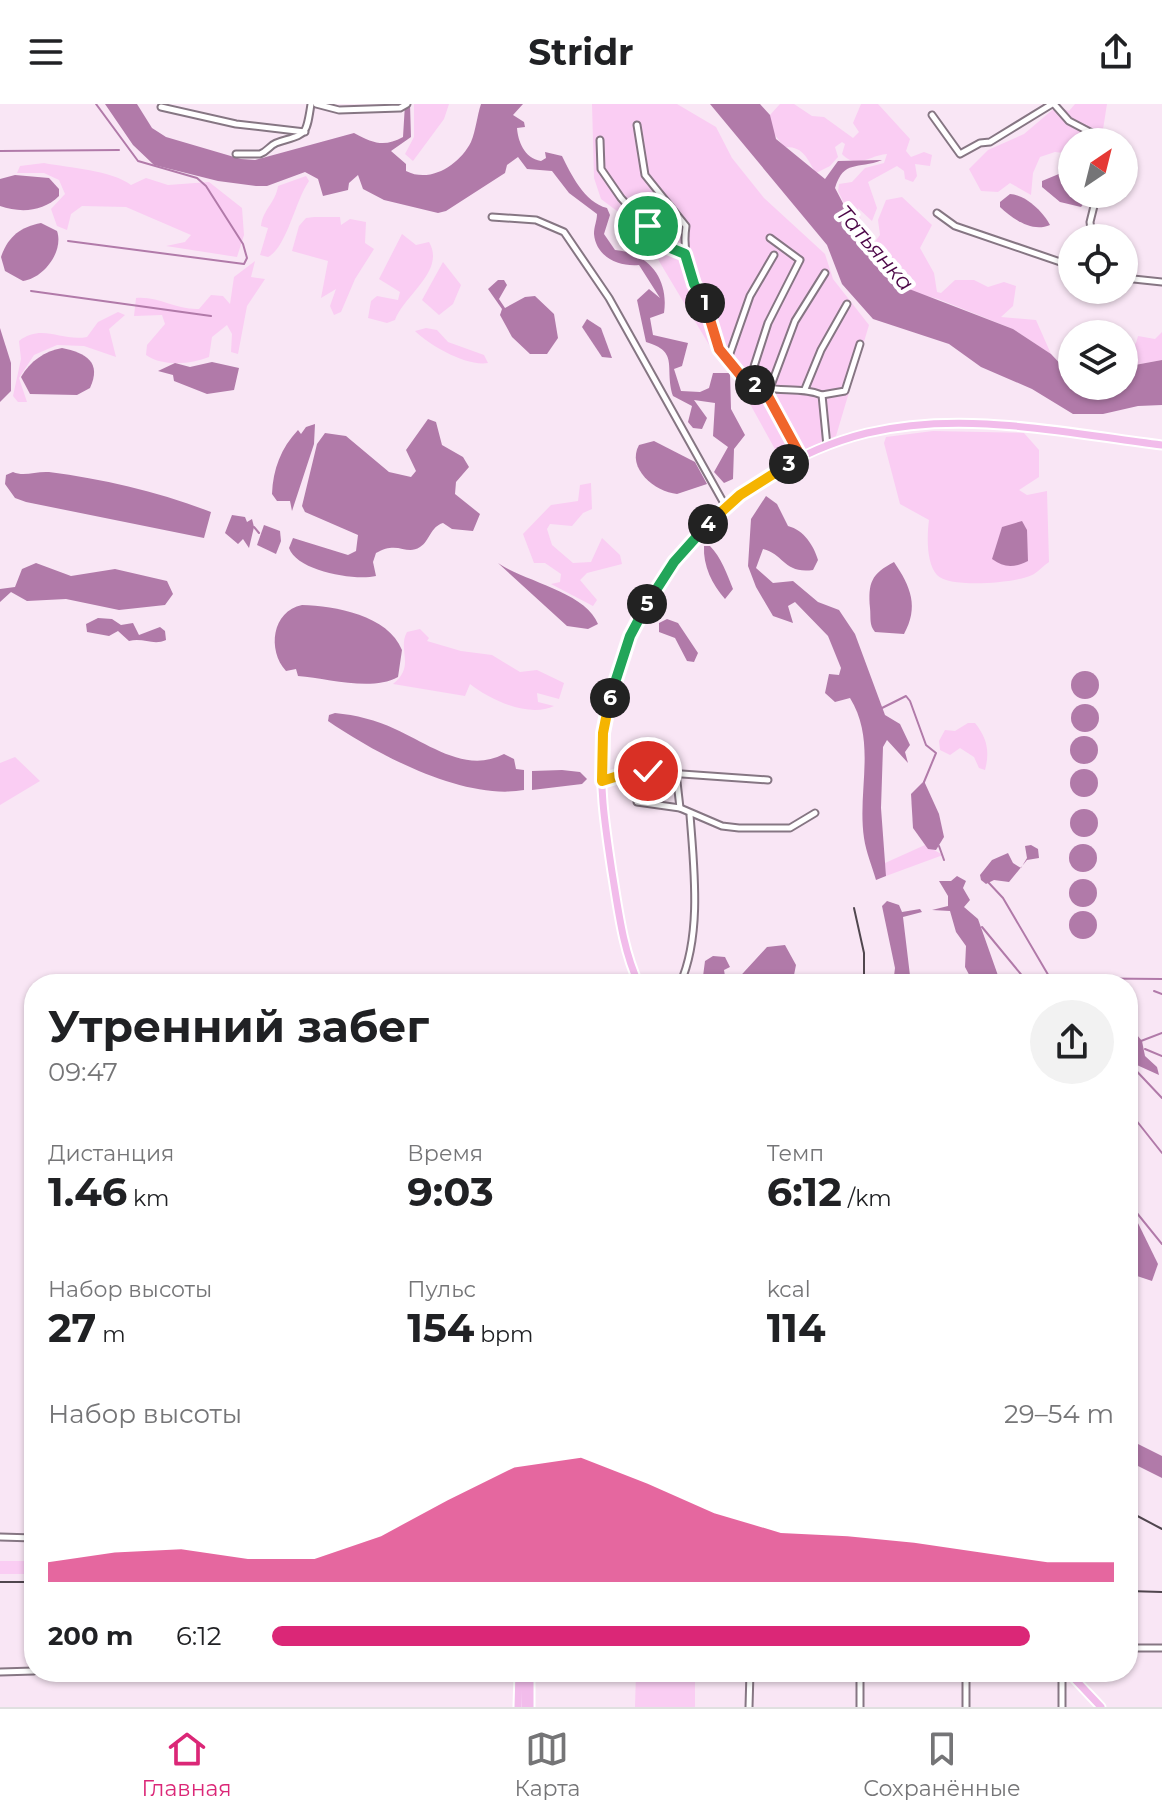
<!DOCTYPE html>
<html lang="ru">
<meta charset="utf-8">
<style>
body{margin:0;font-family:Montserrat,sans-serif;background:#f2f2f2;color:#202124;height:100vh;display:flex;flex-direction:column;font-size:30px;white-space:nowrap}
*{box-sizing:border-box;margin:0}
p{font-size:26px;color:#757577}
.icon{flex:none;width:44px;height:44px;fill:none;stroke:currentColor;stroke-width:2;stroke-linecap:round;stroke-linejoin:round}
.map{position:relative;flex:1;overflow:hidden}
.panel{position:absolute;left:24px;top:870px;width:1114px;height:708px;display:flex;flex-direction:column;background:#fff;border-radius:32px;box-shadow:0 2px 6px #0004}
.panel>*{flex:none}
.needle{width:52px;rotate:35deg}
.fabs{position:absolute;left:1058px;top:24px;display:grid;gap:16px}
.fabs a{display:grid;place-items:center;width:80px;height:80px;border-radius:50%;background:#fff;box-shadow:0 2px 6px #0004;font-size:40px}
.pin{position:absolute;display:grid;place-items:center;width:68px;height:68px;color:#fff;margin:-34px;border:4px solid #fff;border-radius:50%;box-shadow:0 2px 8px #0007}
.km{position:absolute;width:40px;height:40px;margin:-20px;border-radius:50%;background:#222;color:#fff;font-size:22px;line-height:40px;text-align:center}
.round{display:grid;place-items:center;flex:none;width:84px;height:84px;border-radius:42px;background:#f2f2f2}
.summary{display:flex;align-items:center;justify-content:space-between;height:136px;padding:0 24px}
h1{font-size:44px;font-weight:700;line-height:60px}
.stats{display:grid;grid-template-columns:repeat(3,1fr);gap:12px;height:136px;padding:8px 24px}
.stats div{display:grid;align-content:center}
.stats b{font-size:40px;font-weight:700}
.stats small{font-size:22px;font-weight:400}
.stats p{font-size:22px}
.chart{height:224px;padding:16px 24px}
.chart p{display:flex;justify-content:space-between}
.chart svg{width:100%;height:144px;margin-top:8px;fill:#db2777;opacity:.7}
ul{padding:0 24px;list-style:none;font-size:26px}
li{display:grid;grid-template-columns:128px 96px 1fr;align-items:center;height:60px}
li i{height:20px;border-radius:10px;background:#db2777}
header{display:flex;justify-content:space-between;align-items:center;height:104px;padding:0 24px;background:#fff;font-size:36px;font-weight:700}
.menu{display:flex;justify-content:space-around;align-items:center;height:112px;border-top:2px solid #e0e0e0;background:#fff;font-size:22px;color:#757577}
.menu a{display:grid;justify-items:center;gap:4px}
.menu .on{color:#db2777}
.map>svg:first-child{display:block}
.green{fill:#facdf3}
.water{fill:#b17aa9}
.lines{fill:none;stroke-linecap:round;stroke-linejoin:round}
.stream{stroke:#b17aa9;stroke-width:2}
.minor-casing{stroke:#867683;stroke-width:9}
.major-casing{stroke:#fff;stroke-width:11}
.minor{stroke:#fff;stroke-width:5}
.major{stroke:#f2bceb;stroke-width:7}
.rail{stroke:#50464e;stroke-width:2}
.split-1-casing{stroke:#fff;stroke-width:16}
.split-2-casing{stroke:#fff;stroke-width:16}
.split-3-casing{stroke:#fff;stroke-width:16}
.split-4-casing{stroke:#fff;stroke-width:16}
.split-5-casing{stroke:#fff;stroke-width:16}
.split-6-casing{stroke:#fff;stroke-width:16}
.split-7-casing{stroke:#fff;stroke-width:16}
.split-8-casing{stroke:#fff;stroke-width:16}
.split-1{stroke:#22a559;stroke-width:10}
.split-2{stroke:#f0652b;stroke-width:10}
.split-3{stroke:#f0652b;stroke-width:10}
.split-4{stroke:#f5b400;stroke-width:10}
.split-5{stroke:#22a559;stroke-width:10}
.split-6{stroke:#22a559;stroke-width:10}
.split-7{stroke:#f5b400;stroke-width:10}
.split-8{stroke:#f5b400;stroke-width:10}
.labels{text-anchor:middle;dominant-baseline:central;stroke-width:8;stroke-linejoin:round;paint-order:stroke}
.water-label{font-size:22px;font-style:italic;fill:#4c0647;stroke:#fff}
</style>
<header><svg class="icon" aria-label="menu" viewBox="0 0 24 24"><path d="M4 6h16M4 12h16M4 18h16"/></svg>Stridr<svg class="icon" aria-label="share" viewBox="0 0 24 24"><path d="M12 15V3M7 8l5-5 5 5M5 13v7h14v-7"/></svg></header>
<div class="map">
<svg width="1162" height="1603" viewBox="0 0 1162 1603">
<rect width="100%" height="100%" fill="#f9e6f5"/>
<g class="green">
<polygon points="414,0 449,0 444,15 413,57 405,50 414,33"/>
<polygon points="592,0 677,0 716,23 732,54 764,94 825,150 833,175 869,221 836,332 781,356 740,282 714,249 653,147 621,110 601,95 594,74"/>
<path d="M780,0H794L812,12L824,13L853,34L859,28L853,19L861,0H878L910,35L906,47L911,53L924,48L932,51L930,62L915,60L917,72L913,78L905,75L904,67L897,62L868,78L877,104L872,117L858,104L862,121L859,130L838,87L839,80L852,78L865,64L884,59L887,50C870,51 857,66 842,50L845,40L842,38L835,43L838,53L830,62L816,69C807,55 804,42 784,43L772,27L770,11Z"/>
<polygon points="1075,0 1107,0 1101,38 1072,38 1072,50 1055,48 1040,53 1033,69 1031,91 1010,79 998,88 981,87 969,65 988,46 1024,30 1057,2 1069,7"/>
<path d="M44,59C70,64 111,66 131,81L146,74L168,81L209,78L242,104L244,131L237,153L166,142L185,138L191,131L126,103L82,102L71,110L67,126L57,122L51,105L65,90L59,76L44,69H17L20,62Z"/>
<path d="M306,72L309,77C295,97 287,143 268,153L260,151L268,124L261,122C263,105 276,98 278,82Z"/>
<polygon points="902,93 932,121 920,144 934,169 937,188 941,189 955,176 974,176 988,183 1004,178 1016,182 1013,202 1001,213 1036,216 1051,250 1013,225 938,195 901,185 876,162 868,147 880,131 878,116 886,96"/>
<polygon points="314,113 340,113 341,121 350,115 366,118 365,139 374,145 355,175 341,208 334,211 330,202 336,185 321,194 328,157 292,147 299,122 306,114"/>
<path d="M402,130L416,141L429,138C446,167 404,191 395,216L387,219L368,214L371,197L377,192L398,196L400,188L379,175Z"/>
<path d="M255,157L251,173L265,175L247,202L238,250L231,248L232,230L227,221L212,233L209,253C191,260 163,263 146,251L147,241L165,220L162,211L134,212L136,194C159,192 176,206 199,205L211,191L223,192L230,200L234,173Z"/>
<polygon points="443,158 461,181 453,200 439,211 422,196"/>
<path d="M118,208L125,211L109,225L116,253L84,242L57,241L34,251L19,274L27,298H18L13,292L21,255L19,237C42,219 62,238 87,233L98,218Z"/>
<path d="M426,224L437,226L448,238L484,251L488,259C467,263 429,241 415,227Z"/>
<polygon points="1162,228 1162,256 1124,263 1124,251 1136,239 1138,232 1155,235"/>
<path d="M933,327L1024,329L1039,346V373L1019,386L1027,391L1047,387L1049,458C1044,461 1039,467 1034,470C1020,479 949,485 937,471C926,459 927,431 929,416L900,400L884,339L886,333Z"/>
<polygon points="591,379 592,405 583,409 572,422 550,420 547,425 552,441 573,459 591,458 602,434 620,451 622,460 587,469 580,476 597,496 593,502 551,480 560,478 561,470 545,459 534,459 523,430 551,401 578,397 580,381"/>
<path d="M420,525L429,534L427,537L461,547L492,551L520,568L537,566L564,579L559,595L537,589L538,598L554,602C529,614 490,596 470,580L465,592L393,580C416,562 397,546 407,528Z"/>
<path d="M968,619H975C987,634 990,647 985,666L979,664L974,653L960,644L950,651L940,646L939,637L945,626L955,627Z"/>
<polygon points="15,653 40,677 0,701 0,659"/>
<polygon points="925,741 943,751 886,772 885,759"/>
<rect x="0" y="1457" width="34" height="13"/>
<polygon points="636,1568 695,1568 695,1603 635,1603"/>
</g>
<g class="water">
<path d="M105,0H137L152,24L166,33L241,55L255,56L354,29C374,40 385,43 403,33L405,0H410L411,33L391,47L406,60V67C431,80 460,60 471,38C476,26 477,12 481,0H523L513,11L524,18L525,23L517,24C518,37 524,54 541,57L546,54L545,48L562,52C571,70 584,98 607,104L610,111L604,130L615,146C649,149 669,175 664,209L650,214L653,231L688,239L682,262L674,265L681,287L700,288L709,284L713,269H730L731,305L745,331L734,345L733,375L724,379L714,368L728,343L713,332L715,299L694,296L707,314L702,325L693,324L688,318L692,302L673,292C664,263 680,248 646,238L637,196L649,185L660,194L639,161C619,163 596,153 594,130C594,122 597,117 597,110L569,89L552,67L527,65L518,53L507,61L505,69L446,107L438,109L384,96L363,85L358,71L349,79L348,86L323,92L318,75L305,68L267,82H256L218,77L154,61L133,41Z"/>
<path d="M710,0H760L770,11L776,35L825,75L838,57L882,56C857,66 844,55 835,84L876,162L891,178L1013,225L1051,250L1066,266L1072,262V282H1124V263L1162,256V301L1138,302L1103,310H1073L1032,285L981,263L949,240L873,215L842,180L827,141Z"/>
<polygon points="1066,67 1072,67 1072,90 1089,93 1081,103 1060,98 1042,83 1042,77"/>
<path d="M15,71L49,74L59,85V92C43,108 20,109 0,102V75Z"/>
<path d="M1010,90C1026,91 1043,108 1050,121C1032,129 1013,115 1000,103V98Z"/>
<path d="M41,119L57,127C64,147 44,174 23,177L5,167L1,153C8,132 21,123 41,119Z"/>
<polygon points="498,176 504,176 507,181 499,195 505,204 525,193 535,192 554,210 558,234 547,250 530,250 512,233 500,211 502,205 488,185"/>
<polygon points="587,215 601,224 612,254 602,253 582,223"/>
<polygon points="0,224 11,259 11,287 0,298"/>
<path d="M62,244C86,249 102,258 90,284L77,291L30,290L21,273C30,257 45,247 62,244Z"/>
<polygon points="212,258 239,264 234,286 207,290 174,277 173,271 158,267 175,259 190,263"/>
<path d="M428,315L436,318L442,341L463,353L469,363L456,378L455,390L480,410L473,427L452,425L443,419C430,423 430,437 420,443C406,452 398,436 376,449L373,458L376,472C354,477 297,467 289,444L293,434L348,451L356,447L358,431L305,408L302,402L317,340L325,329L346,332L389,368L411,373L416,367L406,346Z"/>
<path d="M315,320L314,340L292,407L290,397H277L272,390C273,365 281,344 298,326L301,330L306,323Z"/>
<path d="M654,337L695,358L707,380L677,390C655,388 626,364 639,341Z"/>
<path d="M13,368C24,373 36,367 49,368C104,375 159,388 211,408L204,434L26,398L15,394L5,380L6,371Z"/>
<path d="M766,392L777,400L788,422C804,426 814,442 818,456L813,466C784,470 784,450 763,445L756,464L773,479L793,477L818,498L839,506L855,530L885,611L900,620L910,641L905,648L908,659L887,636L883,643L881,704L886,772L876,776C872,762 866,748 864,734C857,686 877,638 850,594L835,598L825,589L829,570L839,571L841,564L828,532L795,498L788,502L793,519L773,512L756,483L748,462L751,415Z"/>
<polygon points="232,411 245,413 247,418 252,415 254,423 249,444 243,435 238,440 225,429"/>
<path d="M1022,417L1027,426L1028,457C1014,464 1004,464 992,455L1002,423Z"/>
<polygon points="264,421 280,427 281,437 276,450 257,441"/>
<path d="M704,442H710C721,453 727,470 733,485L725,495C712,480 703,462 704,442Z"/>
<path d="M894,458C911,483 919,503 904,530L875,528C869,521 871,514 870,504C868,479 871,470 894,458Z"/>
<polygon points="36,459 71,472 115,465 167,477 173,490 165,501 119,506 66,495 27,497 11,488 0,498 0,485 15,483 22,465"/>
<path d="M498,459C523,477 586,488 598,520L588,525L567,522Z"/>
<path d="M302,501C335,502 388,511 402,546L398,573C371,588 327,574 298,572L296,565L286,567C267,546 272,507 302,501Z"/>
<path d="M98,514L112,515L121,521L133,519L139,531L160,523L165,527L166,536C153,542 143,533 129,537L118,527L109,532L87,528L86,520Z"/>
<polygon points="667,515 678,519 698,549 694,558 687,557 675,534 659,528 659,519"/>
<circle cx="1085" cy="581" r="14"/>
<circle cx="1085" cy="614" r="14"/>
<path d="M335,609C356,611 376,616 395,625C429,640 466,670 504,650L514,655L516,665L524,666V686C464,697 376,650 328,617L329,611Z"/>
<circle cx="1084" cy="646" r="14"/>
<circle cx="1084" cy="679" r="14"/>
<polygon points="562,666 580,668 587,675 582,680 532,686 532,667"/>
<polygon points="924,677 939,710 944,733 936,746 928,745 913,724 911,690"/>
<circle cx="1084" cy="719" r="14"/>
<circle cx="1083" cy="754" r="14"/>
<polygon points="1031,741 1038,745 1039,754 1027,756 1009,778 994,776 986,780 981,776 980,771 992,756 1008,749 1013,759 1021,764 1027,754 1025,742"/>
<polygon points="957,772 966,777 963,784 970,796 964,803 978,815 1001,880 974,880 965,863 966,842 956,828 950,807 932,806 948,802 948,792 939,777 951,777"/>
<circle cx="1083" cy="789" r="14"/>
<polygon points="887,797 899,801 902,808 920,805 922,808 903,813 911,880 893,880 895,864 882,802"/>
<circle cx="1083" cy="821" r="14"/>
<polygon points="785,841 796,861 794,871 801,880 733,880 767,843"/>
<polygon points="713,852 725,853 730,863 724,866 725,872 730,876 702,880 705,857"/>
<polygon points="1128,920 1142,937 1145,952 1157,963 1159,971 1128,957"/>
<polygon points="1128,1108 1136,1115 1158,1160 1152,1177 1128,1169"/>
<polygon points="1128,1335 1162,1352 1162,1374 1128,1357"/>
</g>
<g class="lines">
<g class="stream">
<polyline points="0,47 119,46"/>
<polyline points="68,137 244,160 247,154 243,140 206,82 197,74 138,57 96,0"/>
<polyline points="31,187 211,212"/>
<polyline points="254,423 259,429"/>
<polyline points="882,604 906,592 910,597 926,641 936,649 924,678"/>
<polyline points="939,742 944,756"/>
<polyline points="988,778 1003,794 1050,874 1162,875"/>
<polyline points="982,823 1029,880"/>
<polyline points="1154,887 1162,890"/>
<polyline points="1141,937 1162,929"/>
<polyline points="1145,945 1162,952"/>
<polyline points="1128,958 1162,994"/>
<polyline points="1128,1006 1162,1049"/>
<polyline points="1128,1098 1162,1140"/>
</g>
<g class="minor-casing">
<g id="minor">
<polyline points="316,0 339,6 400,4 407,0"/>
<polyline points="1054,0 1069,17 1109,38"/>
<polyline points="161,3 236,20 305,28"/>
<polyline points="932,11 960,50 980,39 990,38 1052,0"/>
<path d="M637,21L645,71L686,122C681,156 695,175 708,204C713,215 711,225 714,235C717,247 738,272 749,278C770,291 798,281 822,291L827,342"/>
<polyline points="600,36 601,65 621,94 663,141 685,150"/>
<path d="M236,50H260C268,47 269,42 276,39C306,29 306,34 311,0"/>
<polyline points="937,109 955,122 1072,162"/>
<polyline points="492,113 536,116 564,128 609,194 726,403"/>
<polyline points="1092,134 1090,118 1097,90"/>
<polyline points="1124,174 1162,178"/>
<polyline points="728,255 750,192 774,151"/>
<polyline points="749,278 768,219 800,156 770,134"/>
<polyline points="770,284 795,217 825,169"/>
<polyline points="764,285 801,353"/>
<polyline points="805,285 821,246 847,200"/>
<polyline points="822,291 845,287 860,240"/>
<polyline points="676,669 680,704"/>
<polyline points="602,677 639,667 768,676"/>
<polyline points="637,698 680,704 722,722 739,724 790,724 815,709"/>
<path d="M680,880C702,831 694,764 690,711"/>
<polyline points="0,1433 34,1434"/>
<polyline points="1128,1544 1162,1544"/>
<polyline points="0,1568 34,1567"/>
<polyline points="129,1568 233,1571 250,1568"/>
<polyline points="860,1568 860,1603"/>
<polyline points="749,1603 750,1568"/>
<polyline points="966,1603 966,1568"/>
<polyline points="1062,1603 1062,1568"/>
</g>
</g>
<g class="major-casing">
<g id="major">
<path d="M639,880C623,847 618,804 612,768C605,722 598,676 603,630C620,489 729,363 867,329C964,306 1065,329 1162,341"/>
<polyline points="1068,1568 1101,1603"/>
<polyline points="518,1603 519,1568"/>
<polyline points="525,1603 525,1568"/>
<polyline points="530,1603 530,1568"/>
</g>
</g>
<use href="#minor" class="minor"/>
<use href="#major" class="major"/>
<g class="rail">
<polyline points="854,804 864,849 864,880"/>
<polyline points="1128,1407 1162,1425"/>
<polyline points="0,1478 34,1478"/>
<polyline points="1128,1487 1162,1488"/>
</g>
</g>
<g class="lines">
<g class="split-1-casing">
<polyline id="split-1" points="648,122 663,141 685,150 694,180 705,199"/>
</g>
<g class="split-2-casing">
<polyline id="split-2" points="705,199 719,245 742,273 755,281"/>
</g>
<g class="split-3-casing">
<polyline id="split-3" points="755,281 764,285 801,353 789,360"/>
</g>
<g class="split-4-casing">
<polyline id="split-4" points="708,420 740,391 789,360"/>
</g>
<g class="split-5-casing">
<polyline id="split-5" points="647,500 674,458 708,420"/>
</g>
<g class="split-6-casing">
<polyline id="split-6" points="610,594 630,532 647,500"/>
</g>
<g class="split-7-casing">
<polyline id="split-7" points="610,594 603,629 602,677 618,672"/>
</g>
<g class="split-8-casing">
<polyline id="split-8" points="618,672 648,667"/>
</g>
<use href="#split-1" class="split-1"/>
<use href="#split-2" class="split-2"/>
<use href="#split-3" class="split-3"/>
<use href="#split-4" class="split-4"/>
<use href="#split-5" class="split-5"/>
<use href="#split-6" class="split-6"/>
<use href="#split-7" class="split-7"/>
<use href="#split-8" class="split-8"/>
</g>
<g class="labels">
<g class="water-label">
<text transform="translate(875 144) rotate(49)">Татьянка</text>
</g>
</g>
</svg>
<div class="fabs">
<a><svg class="needle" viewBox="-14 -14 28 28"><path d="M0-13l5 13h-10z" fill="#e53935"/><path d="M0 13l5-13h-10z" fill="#757577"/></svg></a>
<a><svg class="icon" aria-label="locate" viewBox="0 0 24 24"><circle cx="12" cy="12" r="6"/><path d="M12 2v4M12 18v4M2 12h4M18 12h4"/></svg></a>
<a><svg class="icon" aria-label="layers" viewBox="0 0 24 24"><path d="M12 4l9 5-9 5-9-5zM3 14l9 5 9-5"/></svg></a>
</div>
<div class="pin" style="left:648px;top:122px;background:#1e9e55"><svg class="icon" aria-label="arrive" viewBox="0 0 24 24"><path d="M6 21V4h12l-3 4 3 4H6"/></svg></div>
<div class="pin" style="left:648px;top:667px;background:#d93025"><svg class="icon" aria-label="check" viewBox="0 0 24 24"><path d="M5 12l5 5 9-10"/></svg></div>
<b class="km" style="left:705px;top:199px">1</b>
<b class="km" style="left:755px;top:281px">2</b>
<b class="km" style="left:789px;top:360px">3</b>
<b class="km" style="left:708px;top:420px">4</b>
<b class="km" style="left:647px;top:500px">5</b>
<b class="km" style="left:610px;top:594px">6</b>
<section class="panel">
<div class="summary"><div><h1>Утренний забег</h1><p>09:47</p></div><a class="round"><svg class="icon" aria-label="share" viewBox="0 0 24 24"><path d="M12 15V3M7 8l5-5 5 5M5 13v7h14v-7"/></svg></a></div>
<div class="stats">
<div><p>Дистанция</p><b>1.46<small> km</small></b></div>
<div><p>Время</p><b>9:03</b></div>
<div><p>Темп</p><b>6:12<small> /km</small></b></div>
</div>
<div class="stats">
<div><p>Набор высоты</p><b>27<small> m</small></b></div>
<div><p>Пульс</p><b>154<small> bpm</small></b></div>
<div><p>kcal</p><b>114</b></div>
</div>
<div class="chart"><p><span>Набор высоты</span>29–54 m</p>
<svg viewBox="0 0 160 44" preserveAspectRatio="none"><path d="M0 44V38L10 35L20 34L30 37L40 37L50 30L60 19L70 9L80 6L90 14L100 23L110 29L120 30L130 32L140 35L150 38L160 38V44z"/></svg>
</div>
<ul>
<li><b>200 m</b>6:12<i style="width:90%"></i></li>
</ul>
</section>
</div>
<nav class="menu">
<a class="on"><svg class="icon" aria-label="home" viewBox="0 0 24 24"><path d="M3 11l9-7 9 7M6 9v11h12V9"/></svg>Главная</a>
<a><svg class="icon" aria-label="map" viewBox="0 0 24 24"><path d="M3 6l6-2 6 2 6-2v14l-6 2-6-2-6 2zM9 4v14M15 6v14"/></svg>Карта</a>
<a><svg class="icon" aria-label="saved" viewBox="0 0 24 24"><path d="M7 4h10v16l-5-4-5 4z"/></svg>Сохранённые</a>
</nav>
